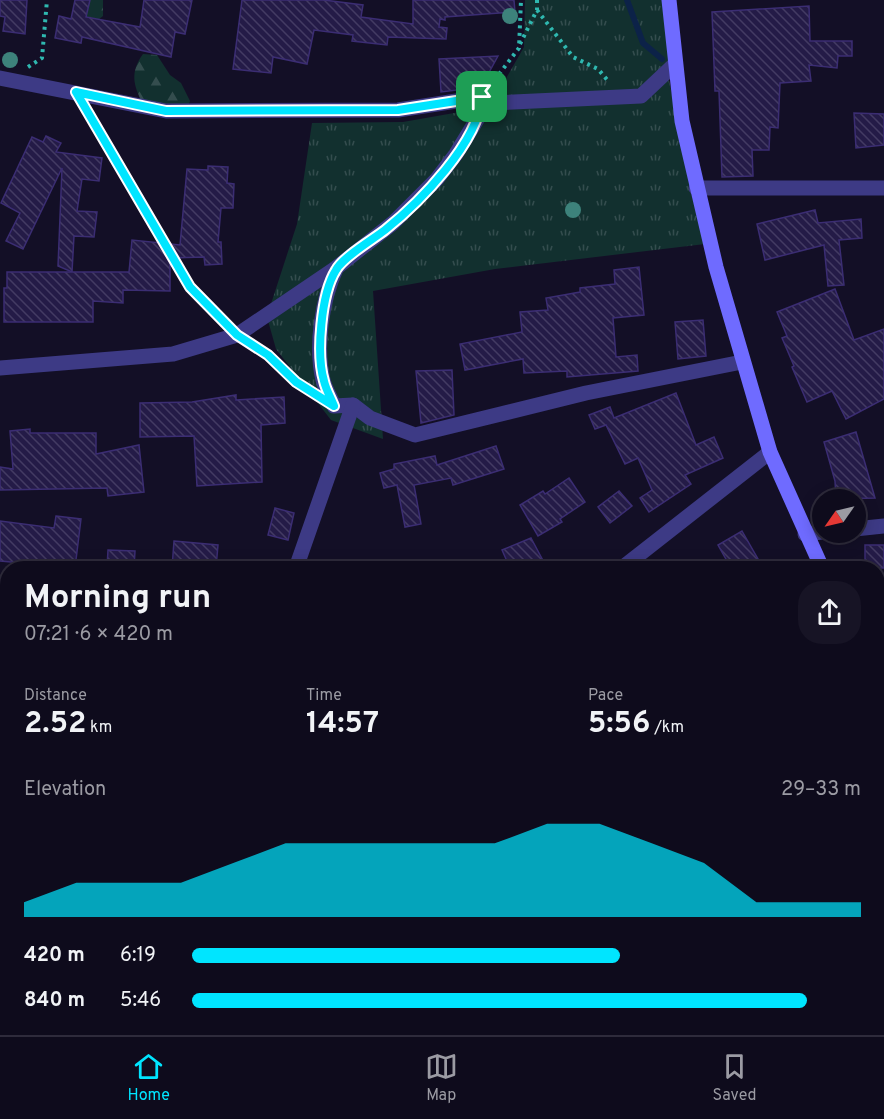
<!DOCTYPE html>
<meta charset="utf-8">
<style>
body{margin:0;font-family:Overpass,sans-serif;background:#171425;color:#f1f3f6;height:100vh;display:flex;flex-direction:column;font-size:22px;white-space:nowrap}
*{box-sizing:border-box;margin:0}
p{font-size:20px;color:#9b9ba3}
.icon{flex:none;width:33px;height:33px;fill:none;stroke:currentColor;stroke-width:2;stroke-linecap:round;stroke-linejoin:round}
.map{position:relative;flex:1;overflow:hidden}
.panel{position:absolute;left:0px;top:561px;width:885px;height:474px;display:flex;flex-direction:column;background:#0e0b1c;border-radius:24px 24px 0 0;box-shadow:0 3px 15px #0003,0 0 0 2px #2e2b3b}
.panel>*{flex:none}
.needle{width:39px;rotate:236deg}
.fabs{position:absolute;left:812px;top:489px;display:grid;gap:12px}
.fabs a{display:grid;place-items:center;width:54px;height:54px;border-radius:50%;background:#0e0b1c;box-shadow:0 3px 15px #0003,0 0 0 2px #2e2b3b;font-size:30px}
.pin{position:absolute;display:grid;place-items:center;width:51px;height:51px;color:#fff;margin:-26px;border-radius:12px;box-shadow:0 3px 9px #0006}
.round{display:grid;place-items:center;flex:none;width:63px;height:63px;border-radius:24px;background:#171425}
.summary{display:flex;align-items:center;justify-content:space-between;height:102px;padding:0 24px}
h1{font-size:33px;font-weight:700;line-height:45px}
.figures{display:grid;grid-template-columns:repeat(3,1fr);gap:9px;height:102px;padding:6px 24px}
.figures div{display:grid;align-content:center}
.figures b{font-size:30px;font-weight:700}
.figures small{font-size:16px;font-weight:400}
.figures p{font-size:16px}
.chart{height:168px;padding:12px 24px}
.chart p{display:flex;justify-content:space-between}
.chart svg{width:100%;height:108px;margin-top:6px;fill:#00e5ff;opacity:.7}
ul{padding:0 24px;list-style:none;font-size:20px}
li{display:grid;grid-template-columns:96px 72px 1fr;align-items:center;height:45px}
li i{height:15px;border-radius:8px;background:#00e5ff}
.dock{display:flex;justify-content:space-around;align-items:center;height:84px;border-top:2px solid #2e2b3b;background:#0e0b1c;font-size:16px;color:#9b9ba3}
.dock a{display:grid;justify-items:center;gap:3px}
.dock .current{color:#00e5ff}
.map>svg:first-child{display:block}
.grass{fill:url(#grass-tufts)}
.forest{fill:url(#forest-firs)}
.lines{fill:none;stroke-linecap:round;stroke-linejoin:round}
.stream{stroke:#0c2248;stroke-width:6}
.building{fill:url(#building-back-hatch);stroke:#3b2d73;stroke-width:1.5}
.path{stroke:#2fb8b0;stroke-width:4;stroke-dasharray:3 4.5;stroke-linecap:butt}
.street{stroke:#3d3a85;stroke-width:15}
.secondary{stroke:#6f6bff;stroke-width:15}
.tree{fill:#3d827b}
.route-casing{stroke:#fff;stroke-width:12}
.route{stroke:#00e5ff;stroke-width:8}
</style>
<div class="map">
<svg width="884" height="1035" viewBox="0 0 884 1035">
<defs>
<pattern id="grass-tufts" width="24" height="20" patternUnits="userSpaceOnUse" patternTransform="scale(1.5)"><rect width="24" height="20" fill="#12302f"/><path d="M3 7l-1-3M5 7V3M7 7l1-3M15 17l-1-3M17 17v-4M19 17l1-3" fill="none" stroke="#344d4e"/></pattern>
<pattern id="forest-firs" width="22" height="20" patternUnits="userSpaceOnUse" patternTransform="scale(1.5)"><rect width="22" height="20" fill="#12302f"/><path d="M5 1l3.5 6h-7zM16 11l3.5 6h-7z" fill="#344d4e"/></pattern>
<pattern id="building-back-hatch" width="6" height="6" patternUnits="userSpaceOnUse" patternTransform="scale(1.5)"><rect width="6" height="6" fill="#241b47"/><path d="M-1 5l2 2M0 0l6 6M5-1l2 2" fill="none" stroke="#433b63"/></pattern>
</defs>
<rect width="100%" height="100%" fill="#130f26"/>
<g class="grass">
<polygon points="525,0 668,0 669,80 691,193 705,244 495,269 373,291 383,439 331,420 276,349 267,317 396,227 492,103 524,47"/>
<polygon points="477,109 434,176 391,220 270,307 297,224 312,123 403,122"/>
</g>
<g class="forest">
<polygon points="82,0 103,0 103,16 94,23 79,23"/>
<path d="M143,54L157,55L170,75L181,83L190,101L187,110L143,104C133,85 130,72 143,54Z"/>
</g>
<g class="lines">
<polyline class="stream" points="627,0 643,43 662,59"/>
</g>
<g class="building">
<polygon points="0,0 27,0 25,34 3,31 5,17 0,16"/>
<polygon points="75,0 90,0 86,17 140,27 144,0 192,0 185,34 175,32 171,57 82,37 81,43 55,38 59,16 71,19"/>
<polygon points="242,0 324,0 363,5 361,17 413,24 413,0 514,0 515,12 445,17 445,20 440,19 439,27 447,28 446,39 388,37 387,45 352,41 353,35 314,30 307,64 273,57 271,73 233,69"/>
<polygon points="809,6 810,41 852,41 852,56 838,56 837,68 809,65 811,81 780,83 778,128 770,127 769,150 752,150 753,176 722,177 719,91 715,91 712,12"/>
<polygon points="498,56 481,87 441,92 439,59"/>
<polygon points="854,113 884,114 884,145 856,148"/>
<polygon points="46,136 61,143 56,152 102,158 99,181 82,179 77,211 97,212 94,237 74,236 72,272 58,266 62,168 23,249 6,241 20,213 1,203 32,137 43,142"/>
<polygon points="208,166 228,167 227,183 234,184 233,208 221,208 218,242 221,242 222,264 205,265 204,257 170,258 170,291 123,290 123,303 93,301 93,322 4,322 4,288 7,288 7,272 129,272 132,240 180,245 187,169 208,170"/>
<polygon points="815,210 818,223 861,219 862,238 839,240 844,285 828,286 824,245 765,260 757,224"/>
<polygon points="639,267 644,315 613,318 616,357 637,355 638,371 567,377 567,371 524,373 523,359 465,370 460,344 522,332 520,312 548,310 546,298 580,292 580,288 615,284 614,270"/>
<polygon points="835,289 854,340 884,329 884,399 846,419 832,391 807,402 792,367 794,366 782,338 787,336 777,312"/>
<polygon points="703,320 706,356 678,359 675,322"/>
<polygon points="452,370 454,415 421,423 416,371"/>
<polygon points="676,393 696,445 714,437 723,458 685,475 691,484 649,512 640,498 652,490 638,458 625,464 606,425 595,429 589,415 610,407 614,418"/>
<polygon points="236,395 236,400 284,397 285,423 261,425 262,482 197,486 194,436 140,437 140,403 192,402"/>
<polygon points="30,429 30,433 96,433 96,454 139,445 144,492 108,496 107,488 0,490 0,467 13,469 10,431"/>
<polygon points="856,432 875,498 836,499 835,481 824,442"/>
<polygon points="496,446 504,469 453,485 451,478 414,485 421,524 405,527 397,485 384,488 380,473 394,469 394,464 435,456 437,465"/>
<polygon points="569,478 585,502 560,519 562,522 538,536 520,505 543,491 545,494"/>
<polygon points="619,491 632,506 610,523 598,507"/>
<polygon points="275,508 294,513 288,540 268,535"/>
<polygon points="56,516 81,519 75,568 0,561 0,521 54,528"/>
<polygon points="742,531 758,559 741,568 731,568 718,545"/>
<polygon points="531,538 547,568 510,568 502,550"/>
<polygon points="174,541 218,545 216,568 172,568"/>
<rect x="865" y="545" width="19" height="23"/>
<polygon points="108,550 135,551 134,568 107,568"/>
</g>
<g class="lines">
<g class="path">
<polyline points="537,10 573,57 598,69 609,82"/>
<polyline points="520,44 537,10 537,0"/>
<polyline points="28,67 42,58 47,0"/>
<polyline points="490,86 519,48 521,0"/>
<polyline points="87,111 190,287 225,322"/>
<path d="M251,344C272,357 287,376 308,390"/>
</g>
<g class="street">
<polyline points="0,78 166,111 398,110 482,97 492,103 641,96 675,64"/>
<polyline points="696,188 884,188"/>
<path d="M336,269C322,300 315,346 323,380C325,389 331,398 334,406L353,405L370,418L415,435L586,393L742,362"/>
<polyline points="0,368 173,354 237,335 336,268 393,223 437,179 456,154 481,113 482,97"/>
<polyline points="855,529 884,526"/>
<polyline points="805,534 822,532"/>
<polyline points="296,568 353,405"/>
<polyline points="622,568 770,452"/>
<polyline points="0,651 8,652"/>
<polyline points="0,899 8,900"/>
<polyline points="162,1035 163,1028"/>
</g>
<g class="secondary">
<polyline points="669,0 682,121 716,267 770,452 822,568"/>
<polyline points="878,684 884,697"/>
</g>
</g>
<g class="tree">
<circle cx="510" cy="16" r="8"/>
<circle cx="10" cy="60" r="8"/>
<circle cx="573" cy="210" r="8"/>
</g>
<g class="lines">
<g class="route-casing">
<path id="route" d="M76,92L166,111L398,110L482,97C478,143 420,202 385,230C372,240 343,257 336,270C321,294 316,354 324,381C326,390 331,398 334,406L296,382L268,355L237,335L190,287Z"/>
</g>
<use href="#route" class="route"/>
</g>
</svg>
<div class="fabs">
<a><svg class="needle" viewBox="-14 -14 28 28"><path d="M0-13l5 13h-10z" fill="#e53935"/><path d="M0 13l5-13h-10z" fill="#9b9ba3"/></svg></a>
</div>
<div class="pin" style="left:482px;top:97px;background:#1e9e55"><svg class="icon" aria-label="arrive" viewBox="0 0 24 24"><path d="M6 21V4h12l-3 4 3 4H6"/></svg></div>
<section class="panel">
<div class="summary"><div><h1>Morning run</h1><p>07:21 · 6 × 420 m</p></div><a class="round"><svg class="icon" aria-label="share" viewBox="0 0 24 24"><path d="M12 15V3M7 8l5-5 5 5M5 13v7h14v-7"/></svg></a></div>
<div class="figures">
<div><p>Distance</p><b>2.52<small> km</small></b></div>
<div><p>Time</p><b>14:57</b></div>
<div><p>Pace</p><b>5:56<small> /km</small></b></div>
</div>
<div class="chart"><p><span>Elevation</span>29–33 m</p>
<svg viewBox="0 0 160 44" preserveAspectRatio="none"><path d="M0 44V38L10 30L20 30L30 30L40 22L50 14L60 14L70 14L80 14L90 14L100 6L110 6L120 14L130 22L140 38L150 38L160 38V44z"/></svg>
</div>
<ul>
<li><b>420 m</b>6:19<i style="width:64%"></i></li>
<li><b>840 m</b>5:46<i style="width:92%"></i></li>
</ul>
</section>
</div>
<nav class="dock">
<a class="current"><svg class="icon" aria-label="home" viewBox="0 0 24 24"><path d="M3 11l9-7 9 7M6 9v11h12V9"/></svg>Home</a>
<a><svg class="icon" aria-label="map" viewBox="0 0 24 24"><path d="M3 6l6-2 6 2 6-2v14l-6 2-6-2-6 2zM9 4v14M15 6v14"/></svg>Map</a>
<a><svg class="icon" aria-label="saved" viewBox="0 0 24 24"><path d="M7 4h10v16l-5-4-5 4z"/></svg>Saved</a>
</nav>
